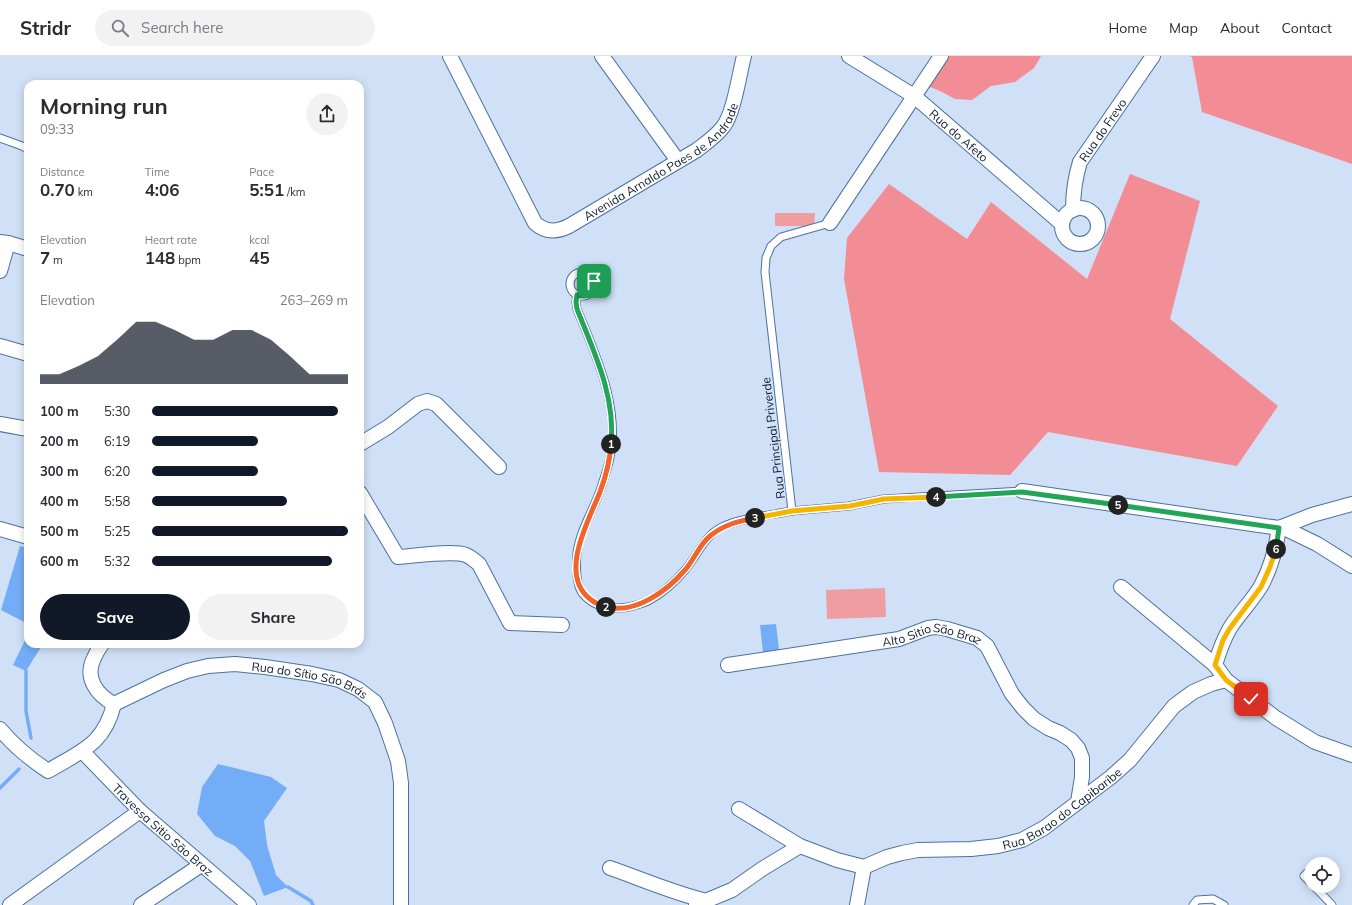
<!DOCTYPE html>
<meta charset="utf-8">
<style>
body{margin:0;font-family:Mulish,sans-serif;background:#f2f2f3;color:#2b2b33;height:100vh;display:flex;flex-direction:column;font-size:15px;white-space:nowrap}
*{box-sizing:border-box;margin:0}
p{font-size:13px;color:#7c7c81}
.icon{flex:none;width:22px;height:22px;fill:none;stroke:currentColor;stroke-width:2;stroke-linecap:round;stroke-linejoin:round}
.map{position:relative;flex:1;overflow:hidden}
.drawer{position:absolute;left:24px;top:24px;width:340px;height:568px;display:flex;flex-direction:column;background:#fff;border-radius:12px;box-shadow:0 2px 10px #0003}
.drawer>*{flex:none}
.fabs{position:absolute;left:1304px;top:801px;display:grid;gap:8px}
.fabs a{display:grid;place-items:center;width:36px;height:36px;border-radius:50%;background:#fff;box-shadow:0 2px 10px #0003;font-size:20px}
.pin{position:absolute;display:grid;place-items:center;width:34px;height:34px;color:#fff;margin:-17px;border-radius:8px;box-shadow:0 2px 6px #0006}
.km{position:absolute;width:20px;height:20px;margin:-10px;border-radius:50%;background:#222;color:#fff;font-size:11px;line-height:20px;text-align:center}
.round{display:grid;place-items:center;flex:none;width:42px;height:42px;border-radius:21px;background:#f2f2f3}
.head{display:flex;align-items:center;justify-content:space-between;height:68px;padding:0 16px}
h1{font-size:22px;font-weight:700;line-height:30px}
.stats{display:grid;grid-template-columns:repeat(3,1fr);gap:6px;height:68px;padding:4px 16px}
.stats div{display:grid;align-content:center}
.stats b{font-size:17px;font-weight:700}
.stats small{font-size:11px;font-weight:400}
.stats p{font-size:11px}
.chart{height:112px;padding:8px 16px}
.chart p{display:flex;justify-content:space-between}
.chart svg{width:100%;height:72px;margin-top:4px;fill:#111827;opacity:.7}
.action{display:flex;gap:8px;margin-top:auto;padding:8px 16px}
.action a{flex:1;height:46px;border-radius:24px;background:#111827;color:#fff;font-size:16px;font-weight:700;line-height:46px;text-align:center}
.action a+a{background:#f2f2f3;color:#2b2b33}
ul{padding:0 16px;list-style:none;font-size:13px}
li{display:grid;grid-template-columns:64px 48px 1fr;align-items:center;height:30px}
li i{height:10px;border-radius:5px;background:#111827}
header{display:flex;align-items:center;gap:24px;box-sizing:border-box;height:56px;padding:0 20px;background:#fff;border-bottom:1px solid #e1e1e2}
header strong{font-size:19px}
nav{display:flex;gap:22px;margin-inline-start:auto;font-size:14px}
.search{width:280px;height:36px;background:#f2f2f3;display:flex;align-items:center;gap:10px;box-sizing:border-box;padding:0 14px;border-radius:22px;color:#7c7c81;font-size:15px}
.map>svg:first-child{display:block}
.green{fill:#f09da2}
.forest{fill:#f28d95}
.water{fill:#74adf7}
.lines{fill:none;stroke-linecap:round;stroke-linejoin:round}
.stream{stroke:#74adf7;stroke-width:3.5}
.service-casing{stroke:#4c71a1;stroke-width:9}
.minor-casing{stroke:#4c71a1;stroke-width:16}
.service{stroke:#fff;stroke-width:7}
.minor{stroke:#fff;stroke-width:14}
.split-1-casing{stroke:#fff;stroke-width:8}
.split-2-casing{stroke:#fff;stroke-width:8}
.split-3-casing{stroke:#fff;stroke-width:8}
.split-4-casing{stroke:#fff;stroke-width:8}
.split-5-casing{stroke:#fff;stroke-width:8}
.split-6-casing{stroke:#fff;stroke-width:8}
.split-7-casing{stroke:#fff;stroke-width:8}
.split-1{stroke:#22a559;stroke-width:5}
.split-2{stroke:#f0652b;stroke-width:5}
.split-3{stroke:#f0652b;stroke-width:5}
.split-4{stroke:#f5b400;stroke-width:5}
.split-5{stroke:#22a559;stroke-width:5}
.split-6{stroke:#22a559;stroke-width:5}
.split-7{stroke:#f5b400;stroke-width:5}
.labels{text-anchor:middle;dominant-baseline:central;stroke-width:3;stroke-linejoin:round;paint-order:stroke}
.street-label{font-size:12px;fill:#0d1c30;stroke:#d0e0f6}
</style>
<header>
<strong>Stridr</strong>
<div class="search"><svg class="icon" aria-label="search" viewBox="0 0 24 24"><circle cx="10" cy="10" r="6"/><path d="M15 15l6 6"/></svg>Search here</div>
<nav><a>Home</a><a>Map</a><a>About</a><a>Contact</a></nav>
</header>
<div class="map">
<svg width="1352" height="849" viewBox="0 0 1352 849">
<rect width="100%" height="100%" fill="#d0e0f6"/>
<g class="green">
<polygon points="775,157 815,157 814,170 775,170"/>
<polygon points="885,532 886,561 827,563 826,534"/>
</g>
<g class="forest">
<polygon points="947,0 1041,0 1034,12 1015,26 991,30 972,44 955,43 942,36 928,30"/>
<polygon points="1189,0 1352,0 1352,108 1202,56 1192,1"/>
<polygon points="1130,118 1200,145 1170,263 1278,350 1237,410 1048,376 1010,419 879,416 844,223 847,182 889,128 967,183 991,146 1087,223"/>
</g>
<g class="water">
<polygon points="20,490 28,492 28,568 1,554"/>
<polygon points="776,568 779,594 763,596 760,569"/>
<polygon points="28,578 28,588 43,588 26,615 13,609"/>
<polygon points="218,708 271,721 287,732 264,765 267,789 276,819 288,831 264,840 250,805 235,790 215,780 197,758 202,731"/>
</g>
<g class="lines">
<g class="stream">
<polyline points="26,615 26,655 31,682"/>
<polyline points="0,732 19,713"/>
<polyline points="288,831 311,845 313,849"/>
</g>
<g class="service-casing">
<g id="service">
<polyline points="0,82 22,90 28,93"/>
<polyline points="830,167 781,181 771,190 766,202 765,216 792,455 849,450 884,443 1022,435"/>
<circle cx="582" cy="228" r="12"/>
<path d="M577,239L576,246L577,253C596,300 622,353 609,406C607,414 604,422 602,429C595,452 580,473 577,497C576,509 575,528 583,538C599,557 627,554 648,545C661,538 675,526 685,514C697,500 704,480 722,471C740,462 772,459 792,455"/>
<polyline points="1310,814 1304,820 1311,827"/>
<polyline points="1314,830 1332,849"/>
<polyline points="1193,849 1197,844 1213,843 1224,849"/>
</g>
</g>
<g class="minor-casing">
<g id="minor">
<path id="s1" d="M450,0L535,167C546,177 557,176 569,170L697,94C706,87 715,81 723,71C734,57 739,19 744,0"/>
<polyline points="602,0 678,105"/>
<path id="s2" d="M849,0L914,40L1062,168"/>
<circle cx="1080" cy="170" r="18"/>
<path id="s3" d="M1073,154C1073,137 1075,122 1080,106L1153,0"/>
<polyline points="830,167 941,0"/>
<polyline points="0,186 8,187 28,193"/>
<polyline points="0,215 8,187"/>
<polyline points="0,290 28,298"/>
<polyline points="0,368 28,373"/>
<polyline points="360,388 388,371 418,348 427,345 436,348 499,411"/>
<polyline points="1022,435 1279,472 1312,459 1352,448"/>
<path d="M360,437L398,501C414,500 453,494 466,499C471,501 475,505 479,508L510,567L562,569"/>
<polyline points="1282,471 1317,488 1352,510"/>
<path d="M1279,472C1276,493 1271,512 1261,530C1252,545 1239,558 1230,572C1223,584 1219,596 1215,609L1226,624L1276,662L1315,686L1352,699"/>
<polyline points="0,473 28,481"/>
<polyline points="1121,531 1215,609"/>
<path d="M102,588C99,592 96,597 94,602C84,622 97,639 114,648"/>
<path id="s4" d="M728,609L899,583L928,572L936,571L947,573L977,582L987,590L1012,638L1023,652L1034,663L1048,672L1060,677L1071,684L1078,692L1082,702V721L1078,746"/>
<path id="s5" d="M114,648L164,624L187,615L208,610L235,608L265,611L312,618L339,624L358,633L375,646L385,667L398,705L401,727V849"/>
<path d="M0,673C14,690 30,703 48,715C81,695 104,689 114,648"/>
<path id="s6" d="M82,695L140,755L249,849"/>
<polyline points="739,753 800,790 837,804 864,811"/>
<path id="s7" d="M864,811L887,801L902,797L918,794L971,793L998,790L1022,784L1044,772L1111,721L1130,704L1174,650L1193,636L1211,628L1226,624"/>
<path d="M610,812C642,823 673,837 707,845"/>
<polyline points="10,849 140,755"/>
<polyline points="141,849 201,809"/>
<polyline points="696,849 732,834 762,813 800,790"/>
<polyline points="857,849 864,811"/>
</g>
</g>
<use href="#service" class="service"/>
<use href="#minor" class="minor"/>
</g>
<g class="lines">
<g class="split-1-casing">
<path id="split-1" d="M594,225C595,236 587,242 577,239L576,246L577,253C594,296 616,341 611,388"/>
</g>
<g class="split-2-casing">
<path id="split-2" d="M606,551C599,549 595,547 590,543C558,518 589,464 600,436C606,420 610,405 611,388"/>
</g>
<g class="split-3-casing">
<path id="split-3" d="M606,551C635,558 666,536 685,514C694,504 699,489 710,480C723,469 739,465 755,462"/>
</g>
<g class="split-4-casing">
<polyline id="split-4" points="755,462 792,455 850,450 884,443 936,441"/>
</g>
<g class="split-5-casing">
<polyline id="split-5" points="936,441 1022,436 1118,449"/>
</g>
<g class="split-6-casing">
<polyline id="split-6" points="1118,449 1279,472 1276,493"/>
</g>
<g class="split-7-casing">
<polyline id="split-7" points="1251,643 1226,624 1215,609 1223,584 1230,572 1261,531 1270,511 1276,493"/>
</g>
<use href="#split-1" class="split-1"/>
<use href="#split-2" class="split-2"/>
<use href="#split-3" class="split-3"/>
<use href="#split-4" class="split-4"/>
<use href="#split-5" class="split-5"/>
<use href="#split-6" class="split-6"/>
<use href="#split-7" class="split-7"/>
</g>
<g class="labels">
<g class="street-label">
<text stroke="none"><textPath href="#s3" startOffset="88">Rua do Frevo</textPath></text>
<text stroke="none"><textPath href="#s2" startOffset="136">Rua do Afeto</textPath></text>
<text stroke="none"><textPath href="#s1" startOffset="338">Avenida Arnaldo Paes de Andrade</textPath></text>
<text transform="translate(773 382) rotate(-97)">Rua Principal Priverde</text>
<text stroke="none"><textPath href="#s4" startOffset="208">Alto Sitio São Braz</textPath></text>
<text stroke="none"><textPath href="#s5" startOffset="206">Rua do Sítio São Brás</textPath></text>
<text stroke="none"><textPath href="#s7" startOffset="212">Rua Barao do Capibaribe</textPath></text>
<text stroke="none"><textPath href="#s6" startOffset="113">Travessa Sitio São Braz</textPath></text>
</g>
</g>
</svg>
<div class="fabs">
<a><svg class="icon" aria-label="locate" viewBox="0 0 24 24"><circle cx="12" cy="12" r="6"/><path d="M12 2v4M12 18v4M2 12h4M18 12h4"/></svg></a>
</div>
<div class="pin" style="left:594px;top:225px;background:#1e9e55"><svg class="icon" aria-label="arrive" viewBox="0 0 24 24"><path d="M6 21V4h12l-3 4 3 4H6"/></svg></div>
<div class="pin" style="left:1251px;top:643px;background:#d93025"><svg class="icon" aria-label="check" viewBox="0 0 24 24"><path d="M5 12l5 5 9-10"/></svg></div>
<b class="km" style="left:611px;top:388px">1</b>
<b class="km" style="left:606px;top:551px">2</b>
<b class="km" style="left:755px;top:462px">3</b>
<b class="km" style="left:936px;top:441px">4</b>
<b class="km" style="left:1118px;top:449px">5</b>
<b class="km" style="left:1276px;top:493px">6</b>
<section class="drawer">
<div class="head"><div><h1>Morning run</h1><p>09:33</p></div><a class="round"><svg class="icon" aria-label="share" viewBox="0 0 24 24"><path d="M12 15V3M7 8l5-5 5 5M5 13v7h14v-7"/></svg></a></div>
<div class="stats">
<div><p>Distance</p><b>0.70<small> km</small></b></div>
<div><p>Time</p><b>4:06</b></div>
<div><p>Pace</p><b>5:51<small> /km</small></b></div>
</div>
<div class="stats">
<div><p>Elevation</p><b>7<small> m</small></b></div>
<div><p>Heart rate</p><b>148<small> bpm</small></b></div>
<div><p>kcal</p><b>45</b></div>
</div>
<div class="chart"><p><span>Elevation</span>263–269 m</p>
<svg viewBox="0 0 160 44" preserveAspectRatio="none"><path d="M0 44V38L10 38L20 33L30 27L40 17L50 6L60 6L70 11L80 17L90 17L100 11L110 11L120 17L130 27L140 38L150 38L160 38V44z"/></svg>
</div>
<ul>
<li><b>100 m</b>5:30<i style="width:95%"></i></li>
<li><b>200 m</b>6:19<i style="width:54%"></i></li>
<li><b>300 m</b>6:20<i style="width:54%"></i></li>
<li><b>400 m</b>5:58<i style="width:69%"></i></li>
<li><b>500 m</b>5:25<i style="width:100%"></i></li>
<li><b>600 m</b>5:32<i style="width:92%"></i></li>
</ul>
<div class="action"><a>Save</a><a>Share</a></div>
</section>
</div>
